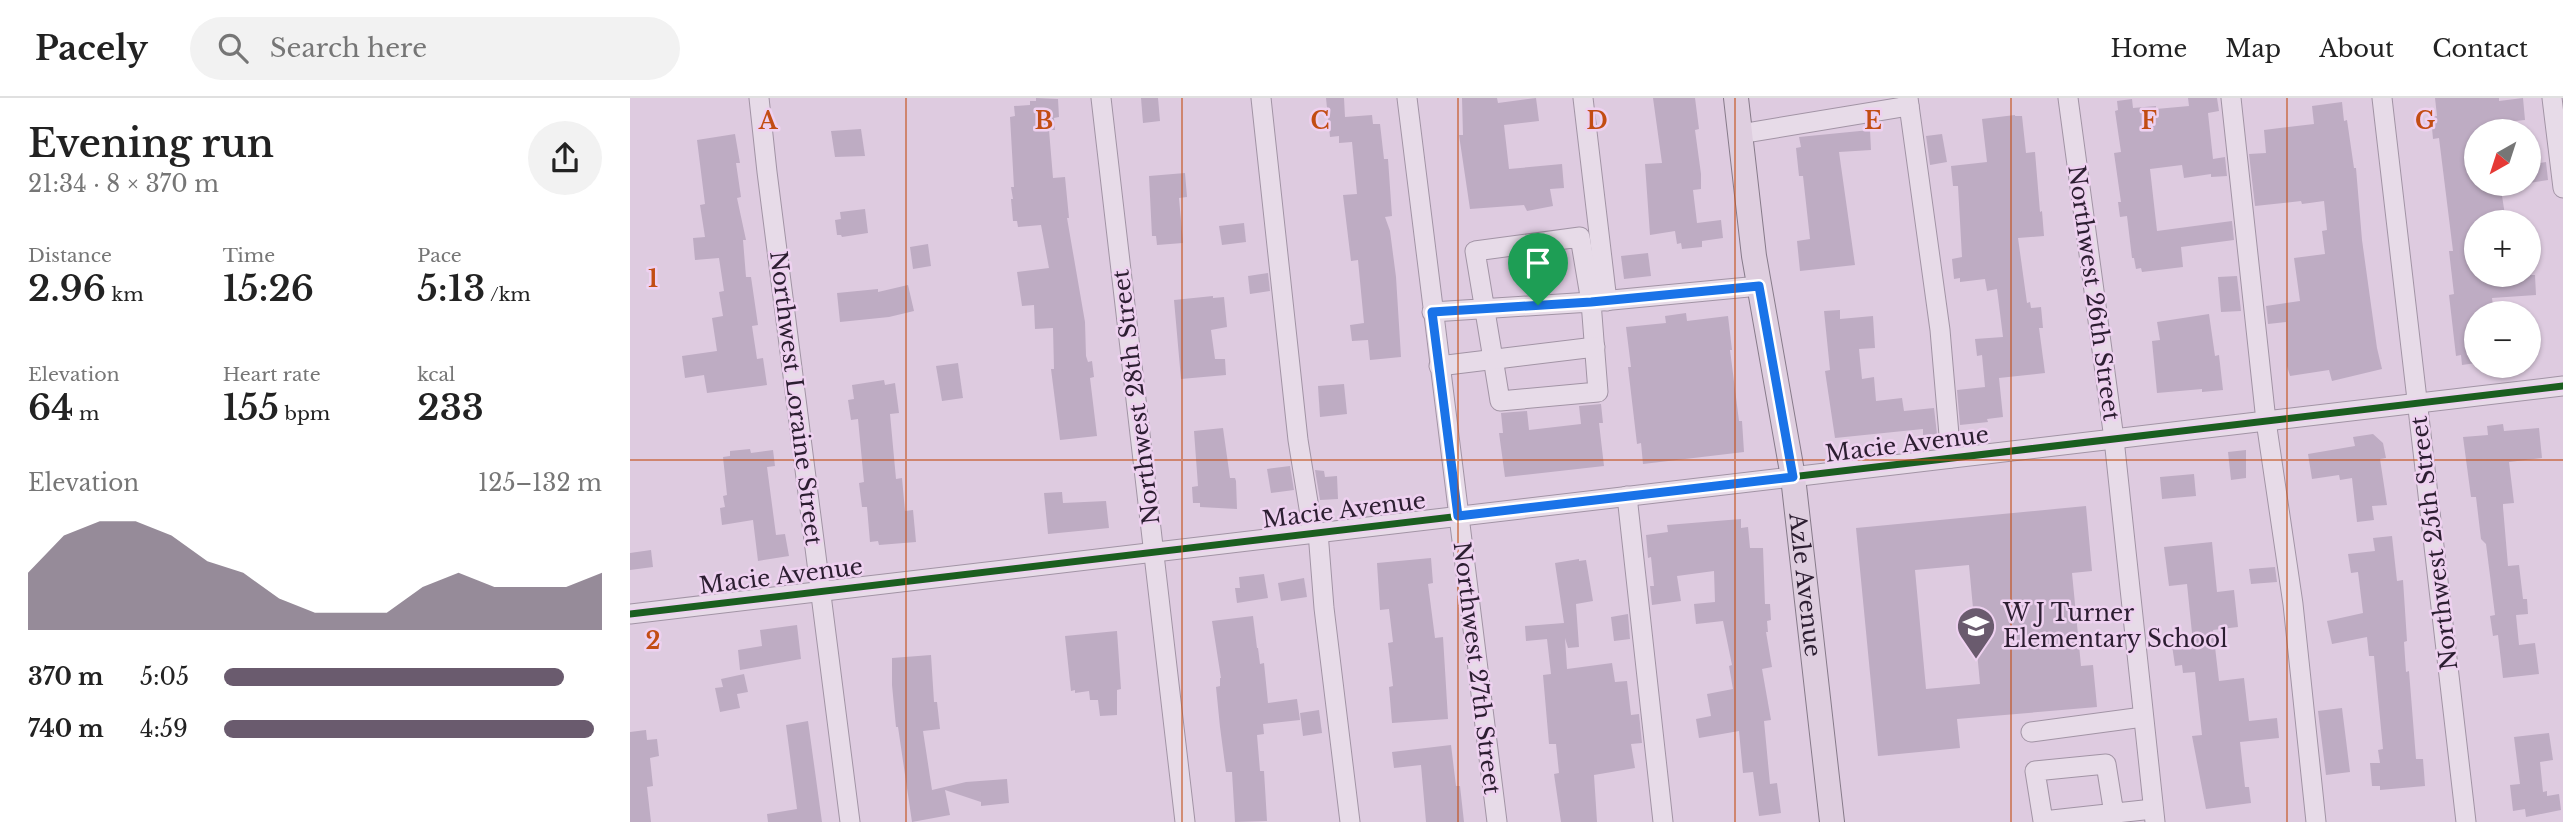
<!DOCTYPE html>
<meta charset="utf-8">
<style>
body{margin:0;font-family:"Libre Baskerville",serif;background:#f2f2f2;color:#222;height:100vh;display:flex;flex-direction:column;font-size:26px;white-space:nowrap}
*{box-sizing:border-box;margin:0}
p{font-size:23px;color:#767676}
.icon{flex:none;width:38px;height:38px;fill:none;stroke:currentColor;stroke-width:2;stroke-linecap:round;stroke-linejoin:round}
.map{position:relative;flex:1;overflow:hidden}
.drawer{display:flex;flex-direction:column;background:#fff;width:630px}
.drawer>*{flex:none}
.needle{width:46px;rotate:219deg}
.tools{position:absolute;left:1834px;top:21px;display:grid;gap:14px}
.tools a{display:grid;place-items:center;width:77px;height:77px;border-radius:50%;background:#fff;box-shadow:0 2px 5px #0004;font-size:35px}
.pin{position:absolute;display:grid;place-items:center;width:60px;height:60px;color:#fff;margin:-72px -30px;border-radius:50% 50% 50% 0;rotate:-45deg;box-shadow:0 0 7px #0007}
.pin .icon{rotate:45deg}
.round{display:grid;place-items:center;flex:none;width:74px;height:74px;border-radius:37px;background:#f2f2f2}
.headline{display:flex;align-items:center;justify-content:space-between;height:119px;padding:0 28px}
h1{font-size:38px;font-weight:600;line-height:52px}
.metrics{display:grid;grid-template-columns:repeat(3,1fr);gap:10px;height:119px;padding:7px 28px}
.metrics div{display:grid;align-content:center}
.metrics b{font-size:35px;font-weight:600}
.metrics small{font-size:19px;font-weight:400}
.metrics p{font-size:19px}
.chart{height:196px;padding:14px 28px}
.chart p{display:flex;justify-content:space-between}
.chart svg{width:100%;height:126px;margin-top:7px;fill:#6a5b6e;opacity:.7}
ul{padding:0 28px;list-style:none;font-size:23px}
li{display:grid;grid-template-columns:112px 84px 1fr;align-items:center;height:52px}
li i{height:18px;border-radius:9px;background:#6a5b6e}
header{display:flex;align-items:center;gap:42px;box-sizing:border-box;height:98px;padding:0 35px;background:#fff;border-bottom:2px solid #e0e0e0}
header strong{font-size:33px}
nav{display:flex;gap:38px;margin-inline-start:auto;font-size:24px}
.search{width:490px;height:63px;background:#f2f2f2;display:flex;align-items:center;gap:18px;box-sizing:border-box;padding:0 24px;border-radius:38px;color:#767676;font-size:26px}
main{display:flex;flex:1;min-height:0}
.map>svg:first-child{display:block}
.building{fill:#beacc3;fill-rule:evenodd}
.lines{fill:none;stroke-linecap:round;stroke-linejoin:round}
.minor-casing{stroke:#a294a5;stroke-width:21}
.major-casing{stroke:#877b8a;stroke-width:26}
.minor{stroke:#e7dbe8;stroke-width:19}
.major{stroke:#decedf;stroke-width:24}
.cycleway-casing{stroke:#eed1f0;stroke-width:11}
.cycleway{stroke:#1b5e20;stroke-width:7}
.route-casing{stroke:#fff;stroke-width:14}
.route{stroke:#1a73e8;stroke-width:9}
.grid{fill:none;stroke:#c24d13;stroke-width:2;stroke-opacity:0.55}
.labels{text-anchor:middle;dominant-baseline:central;stroke-width:5;stroke-linejoin:round;paint-order:stroke}
.street-label{font-size:23px;fill:#2c1e31;stroke:#eed1f0}
.poi-label{font-size:23px;fill:#2c1e31;stroke:#eed1f0;text-anchor:start}
.grid-label{font-size:23px;text-anchor:middle;font-weight:bold;fill:#c24d13;stroke:#eed1f0;stroke-width:5;stroke-linejoin:round;paint-order:stroke}
</style>
<header>
<strong>Pacely</strong>
<div class="search"><svg class="icon" aria-label="search" viewBox="0 0 24 24"><circle cx="10" cy="10" r="6"/><path d="M15 15l6 6"/></svg>Search here</div>
<nav><a>Home</a><a>Map</a><a>About</a><a>Contact</a></nav>
</header>
<main>
<section class="drawer">
<div class="headline"><div><h1>Evening run</h1><p>21:34 · 8 × 370 m</p></div><a class="round"><svg class="icon" aria-label="share" viewBox="0 0 24 24"><path d="M12 15V3M7 8l5-5 5 5M5 13v7h14v-7"/></svg></a></div>
<div class="metrics">
<div><p>Distance</p><b>2.96<small> km</small></b></div>
<div><p>Time</p><b>15:26</b></div>
<div><p>Pace</p><b>5:13<small> /km</small></b></div>
</div>
<div class="metrics">
<div><p>Elevation</p><b>64<small> m</small></b></div>
<div><p>Heart rate</p><b>155<small> bpm</small></b></div>
<div><p>kcal</p><b>233</b></div>
</div>
<div class="chart"><p><span>Elevation</span>125–132 m</p>
<svg viewBox="0 0 160 44" preserveAspectRatio="none"><path d="M0 44V24L10 11L20 6L30 6L40 11L50 20L60 24L70 33L80 38L90 38L100 38L110 29L120 24L130 29L140 29L150 29L160 24V44z"/></svg>
</div>
<ul>
<li><b>370 m</b>5:05<i style="width:90%"></i></li>
<li><b>740 m</b>4:59<i style="width:98%"></i></li>
</ul>
</section>
<div class="map">
<svg width="1933" height="724" viewBox="0 0 1933 724">
<rect width="100%" height="100%" fill="#decbe0"/>
<g class="building">
<polygon points="406,0 428,1 429,19 424,20 425,32 419,32 423,80 435,79 439,120 437,120 455,224 456,258 458,264 462,263 464,279 460,280 467,338 430,342 421,271 424,271 423,230 405,231 404,207 392,208 387,174 419,170 411,127 388,129 387,123 383,123 381,101 383,101 381,89 384,89 380,19 385,18 384,8 400,7 400,3 406,3"/>
<polygon points="511,0 528,0 530,23 513,25"/>
<polygon points="696,0 714,0 715,19 742,17 743,26 750,26 754,61 758,61 762,118 755,119 760,133 766,179 771,259 740,262 738,242 722,243 720,227 734,225 728,162 721,163 713,97 727,96 722,44 709,45 709,38 700,39"/>
<polygon points="832,0 867,0 868,5 906,0 909,23 874,27 879,71 932,66 934,90 920,91 923,108 897,113 894,107 840,111 829,37 833,37"/>
<polygon points="1023,0 1065,0 1069,31 1065,32 1071,76 1071,91 1063,92 1067,125 1091,122 1093,140 1072,143 1072,149 1052,151 1051,145 1047,146 1045,133 1020,137 1015,66 1032,65"/>
<polygon points="1558,0 1587,0 1589,13 1578,15 1583,61 1595,59 1597,78 1581,79 1581,76 1554,80 1552,67 1520,71 1527,133 1602,123 1604,142 1551,149 1553,169 1512,174 1511,170 1506,171 1504,160 1502,160 1497,118 1490,119 1488,104 1491,104 1484,55 1491,54 1485,13 1488,12 1487,3 1502,1 1503,10 1526,8 1526,11 1559,8"/>
<polygon points="1805,0 1869,0 1869,3 1893,0 1895,22 1858,26 1858,33 1846,33 1846,86 1857,86 1858,93 1871,91 1876,124 1846,124 1846,177 1905,177 1906,197 1862,200 1864,215 1846,215 1846,265 1832,267 1831,257 1826,258 1819,197 1824,196 1819,153 1823,153 1809,40 1803,41 1801,19 1807,18"/>
<polygon points="1712,4 1714,23 1717,22 1724,70 1726,70 1732,142 1747,250 1752,271 1702,283 1699,272 1660,278 1657,268 1656,224 1638,226 1636,208 1670,203 1664,160 1695,156 1692,133 1697,132 1694,103 1672,106 1671,103 1625,108 1619,56 1636,55 1634,32 1684,26 1682,8"/>
<polygon points="1385,17 1385,18 1392,18 1396,55 1405,54 1410,114 1412,113 1414,138 1388,140 1397,205 1400,204 1401,210 1411,209 1413,230 1409,230 1415,275 1369,280 1373,319 1357,321 1358,324 1330,327 1327,292 1355,289 1352,257 1347,258 1345,241 1373,239 1367,191 1357,193 1355,181 1330,184 1330,180 1324,181 1322,161 1332,159 1328,88 1323,88 1321,68 1357,64 1352,21"/>
<polygon points="231,31 235,58 205,59 201,33"/>
<polygon points="1240,32 1241,52 1209,54 1225,167 1170,173 1167,143 1180,141 1173,78 1169,78 1166,50 1171,49 1169,39"/>
<polygon points="105,36 110,65 106,65 111,99 107,100 116,142 113,142 116,179 121,179 128,227 122,228 127,261 133,260 137,287 77,295 74,277 55,280 52,258 87,253 82,220 93,218 89,194 94,193 89,160 65,162 63,140 75,139 70,107 75,106 67,42"/>
<polygon points="1312,36 1317,64 1300,67 1296,38"/>
<polygon points="1916,64 1918,82 1899,85 1899,67"/>
<polygon points="555,75 557,99 549,100 553,145 527,147 526,138 522,138 519,78"/>
<polygon points="235,111 238,135 212,139 211,137 207,137 205,122 211,121 210,114"/>
<polygon points="614,125 616,144 592,147 589,128"/>
<polygon points="298,146 301,168 283,171 280,149"/>
<polygon points="1018,155 1021,178 994,181 991,158"/>
<polygon points="638,175 640,193 620,196 618,178"/>
<polygon points="1607,178 1611,213 1591,214 1588,179"/>
<polygon points="278,187 284,213 259,219 210,224 207,195 248,191 248,194"/>
<polygon points="583,198 583,200 594,199 597,229 581,232 585,261 595,261 596,277 551,281 544,202"/>
<polygon points="1210,212 1210,221 1243,218 1245,250 1229,251 1232,281 1244,279 1246,303 1272,300 1274,313 1304,310 1307,336 1293,337 1293,331 1205,340 1195,273 1200,272 1194,213"/>
<polygon points="1056,215 1057,223 1098,218 1102,252 1100,252 1109,323 1112,323 1114,354 1013,366 1011,345 1007,346 998,269 1001,269 996,229 1036,225 1035,218"/>
<polygon points="1579,216 1585,258 1589,257 1593,292 1572,294 1572,291 1527,295 1522,243 1530,242 1527,224"/>
<polygon points="328,265 333,300 312,303 306,268"/>
<polygon points="254,282 255,287 265,285 269,315 260,316 266,381 272,380 275,413 283,412 286,444 249,447 248,443 240,444 237,409 232,409 229,385 234,384 228,321 221,322 218,302 224,301 222,287"/>
<polygon points="714,286 717,316 690,319 688,288"/>
<polygon points="971,306 973,325 969,325 974,368 875,379 869,335 873,335 871,315 897,313 899,332 951,326 949,308"/>
<polygon points="1873,326 1874,333 1909,330 1912,360 1879,364 1884,405 1873,406 1873,409 1878,468 1889,467 1893,501 1897,501 1898,516 1886,517 1889,547 1905,545 1909,576 1873,580 1868,537 1863,538 1860,518 1865,517 1856,446 1851,441 1846,399 1841,399 1833,339 1858,337 1857,328"/>
<polygon points="593,330 600,380 605,380 606,383 607,411 570,409 570,405 563,405 562,389 568,388 564,333"/>
<polygon points="1743,336 1753,345 1756,360 1750,361 1757,407 1742,408 1744,422 1727,424 1722,380 1710,382 1709,377 1682,381 1678,356 1725,348 1723,339"/>
<polygon points="120,351 121,355 143,352 145,368 137,369 146,437 155,436 159,458 128,463 123,422 92,427 90,410 95,409 93,398 97,397 93,359 100,358 100,353"/>
<polygon points="1616,352 1616,380 1601,382 1598,354"/>
<polygon points="660,368 664,392 641,395 637,371"/>
<polygon points="685,372 694,373 695,379 707,378 708,401 690,402"/>
<polygon points="1564,376 1566,398 1532,401 1530,379"/>
<polygon points="432,394 433,405 476,403 479,430 418,436 414,395"/>
<path d="M1456,408L1462,473L1442,475L1451,568L1463,567L1467,609L1327,621L1330,650L1248,658L1226,430ZM1339,467L1350,586L1296,591L1285,472Z"/>
<polygon points="1111,421 1111,430 1118,429 1120,450 1133,450 1135,506 1140,506 1141,522 1137,523 1138,534 1136,534 1142,569 1132,571 1141,622 1134,623 1140,686 1147,685 1151,715 1129,718 1123,674 1113,675 1109,633 1069,640 1066,621 1081,618 1077,596 1103,591 1099,568 1102,567 1093,523 1066,526 1064,506 1085,504 1084,473 1047,478 1051,503 1022,507 1020,488 1024,488 1021,459 1018,460 1016,437 1038,434 1037,427"/>
<polygon points="1762,438 1767,483 1773,482 1777,543 1774,544 1776,574 1779,573 1786,661 1793,661 1795,688 1750,692 1750,688 1742,688 1740,665 1750,665 1748,652 1753,651 1744,558 1739,558 1737,539 1702,546 1697,523 1733,515 1728,474 1721,475 1718,456 1745,453 1743,440"/>
<polygon points="1582,444 1587,494 1604,492 1608,529 1583,532 1589,583 1614,580 1619,623 1647,620 1649,640 1610,644 1615,689 1619,689 1621,705 1576,711 1562,638 1572,637 1565,574 1553,575 1552,567 1545,568 1542,547 1563,545 1557,486 1539,488 1534,449"/>
<polygon points="21,452 23,469 0,472 0,455"/>
<polygon points="801,460 803,485 798,486 805,540 813,539 818,621 762,625 759,589 763,588 758,545 763,544 759,511 750,512 747,465"/>
<polygon points="949,461 949,463 956,462 963,503 946,506 949,549 938,550 935,540 937,571 982,565 985,584 997,583 1001,617 1009,616 1012,645 1001,646 1005,670 964,677 967,724 931,724 924,676 929,675 926,646 919,646 913,577 921,576 917,541 896,543 895,528 934,525 925,465"/>
<polygon points="1645,469 1647,484 1621,486 1619,471"/>
<polygon points="634,476 638,500 607,505 605,490 610,490 609,479"/>
<polygon points="674,480 677,499 651,503 648,485"/>
<polygon points="998,516 1000,541 984,543 981,519"/>
<polygon points="623,518 627,550 628,550 630,566 634,565 638,605 667,601 670,622 633,626 634,636 627,637 630,673 634,673 637,723 605,724 602,674 596,674 590,629 586,589 590,588 590,580 591,580 582,523"/>
<polygon points="167,527 171,561 110,572 108,552 132,548 130,532"/>
<polygon points="487,533 491,591 487,592 487,617 470,618 468,602 460,602 459,593 445,595 445,592 441,593 435,538"/>
<polygon points="301,557 304,604 307,604 310,631 293,633 302,692 336,684 377,681 379,705 351,708 351,704 315,692 320,717 282,724 268,629 266,629 262,587 262,560"/>
<polygon points="114,576 118,594 107,596 110,610 90,614 85,590 93,589 91,581"/>
<polygon points="1712,610 1720,674 1696,677 1688,613"/>
<polygon points="689,612 692,635 673,638 670,615"/>
<polygon points="178,623 192,724 138,724 137,716 167,711 156,627"/>
<polygon points="16,632 17,642 27,641 29,658 20,660 23,688 17,689 21,724 0,724 0,634"/>
<polygon points="1919,635 1923,662 1910,664 1913,694 1917,693 1917,698 1929,696 1931,712 1896,719 1895,711 1883,713 1880,687 1890,686 1884,639"/>
<polygon points="821,647 826,688 830,688 834,724 796,724 791,667 764,670 762,654"/>
</g>
<g class="lines">
<g class="minor-casing">
<g id="minor">
<polyline points="129,0 137,74 220,724"/>
<polyline points="471,0 555,724"/>
<polyline points="631,0 668,342 683,435"/>
<polyline points="777,0 867,724"/>
<polyline points="953,0 977,203"/>
<polyline points="1278,0 1310,232 1321,360"/>
<polyline points="1438,0 1484,341 1525,724"/>
<polyline points="1601,0 1636,323 1663,506 1686,724"/>
<polyline points="1752,0 1836,724"/>
<polyline points="1922,0 1933,90"/>
<polyline points="1110,36 1279,8"/>
<polyline points="802,214 961,204 968,294 870,303 863,260 862,255 845,153 950,139 961,204 1129,188"/>
<polyline points="809,268 965,249"/>
<polyline points="997,398 1033,724"/>
<polyline points="688,434 694,510 720,724"/>
<polyline points="0,516 1933,288"/>
<polyline points="1401,634 1513,619"/>
<polyline points="1484,716 1476,666 1405,673 1413,723 1523,711"/>
</g>
</g>
<g class="major-casing">
<g id="major">
<path id="s1" d="M1106,0L1124,158L1163,379L1202,724"/>
</g>
</g>
<use href="#minor" class="minor"/>
<use href="#major" class="major"/>
<g class="cycleway-casing">
<polyline id="cycleway" points="0,516 1933,288"/>
</g>
<use href="#cycleway" class="cycleway"/>
</g>
<g class="lines">
<g class="route-casing">
<polygon id="route" points="1129,188 1163,379 828,418 802,214 961,204"/>
</g>
<use href="#route" class="route"/>
</g>
<path class="grid" d="M276,0V724M552,0V724M828,0V724M1105,0V724M1381,0V724M1657,0V724M0,362H1933"/>
<defs>
<g id="school-pin" transform="scale(2.0125)"><path d="M0 17L-7.5 6A9.5 9.5 0 1 1 7.5 6Z" fill="#6a5b6e" stroke="#eed1f0"/><path d="M0-5L7-2L0 1L-7-2ZM-4 1L0 2.5L4 1V4Q0 6-4 4Z" fill="#fff"/></g>
</defs>
<g fill-rule="evenodd">
<use href="#school-pin" x="1346" y="528"/>
</g>
<g class="labels">
<g class="street-label">
<text transform="translate(1464 195) rotate(82)">Northwest 26th Street</text>
<text transform="translate(506 299) rotate(-97)">Northwest 28th Street</text>
<text transform="translate(166 300) rotate(83)">Northwest Loraine Street</text>
<text transform="translate(1277 346) rotate(-7)">Macie Avenue</text>
<text transform="translate(714 412) rotate(-7)">Macie Avenue</text>
<text transform="translate(1804 445) rotate(-97)">Northwest 25th Street</text>
<text transform="translate(151 478) rotate(-7)">Macie Avenue</text>
<text stroke="none"><textPath href="#s1" startOffset="492">Azle Avenue</textPath></text>
<text transform="translate(847 570) rotate(83)">Northwest 27th Street</text>
</g>
<g class="poi-label">
<text x="1373" y="515">W J Turner<tspan x="1373" dy="26">Elementary School</tspan></text>
</g>
</g>
<g class="grid-label">
<text x="138" y="31">A</text>
<text x="414" y="31">B</text>
<text x="690" y="31">C</text>
<text x="967" y="31">D</text>
<text x="1243" y="31">E</text>
<text x="1519" y="31">F</text>
<text x="1795" y="31">G</text>
<text x="23" y="189">1</text>
<text x="23" y="551">2</text>
</g>
</svg>
<div class="tools">
<a><svg class="needle" viewBox="-14 -14 28 28"><path d="M0-13l5 13h-10z" fill="#e53935"/><path d="M0 13l5-13h-10z" fill="#767676"/></svg></a>
<a>+</a>
<a>−</a>
</div>
<div class="pin" style="left:908px;top:207px;background:#1e9e55"><svg class="icon" aria-label="arrive" viewBox="0 0 24 24"><path d="M6 21V4h12l-3 4 3 4H6"/></svg></div>
</div>
</main>
